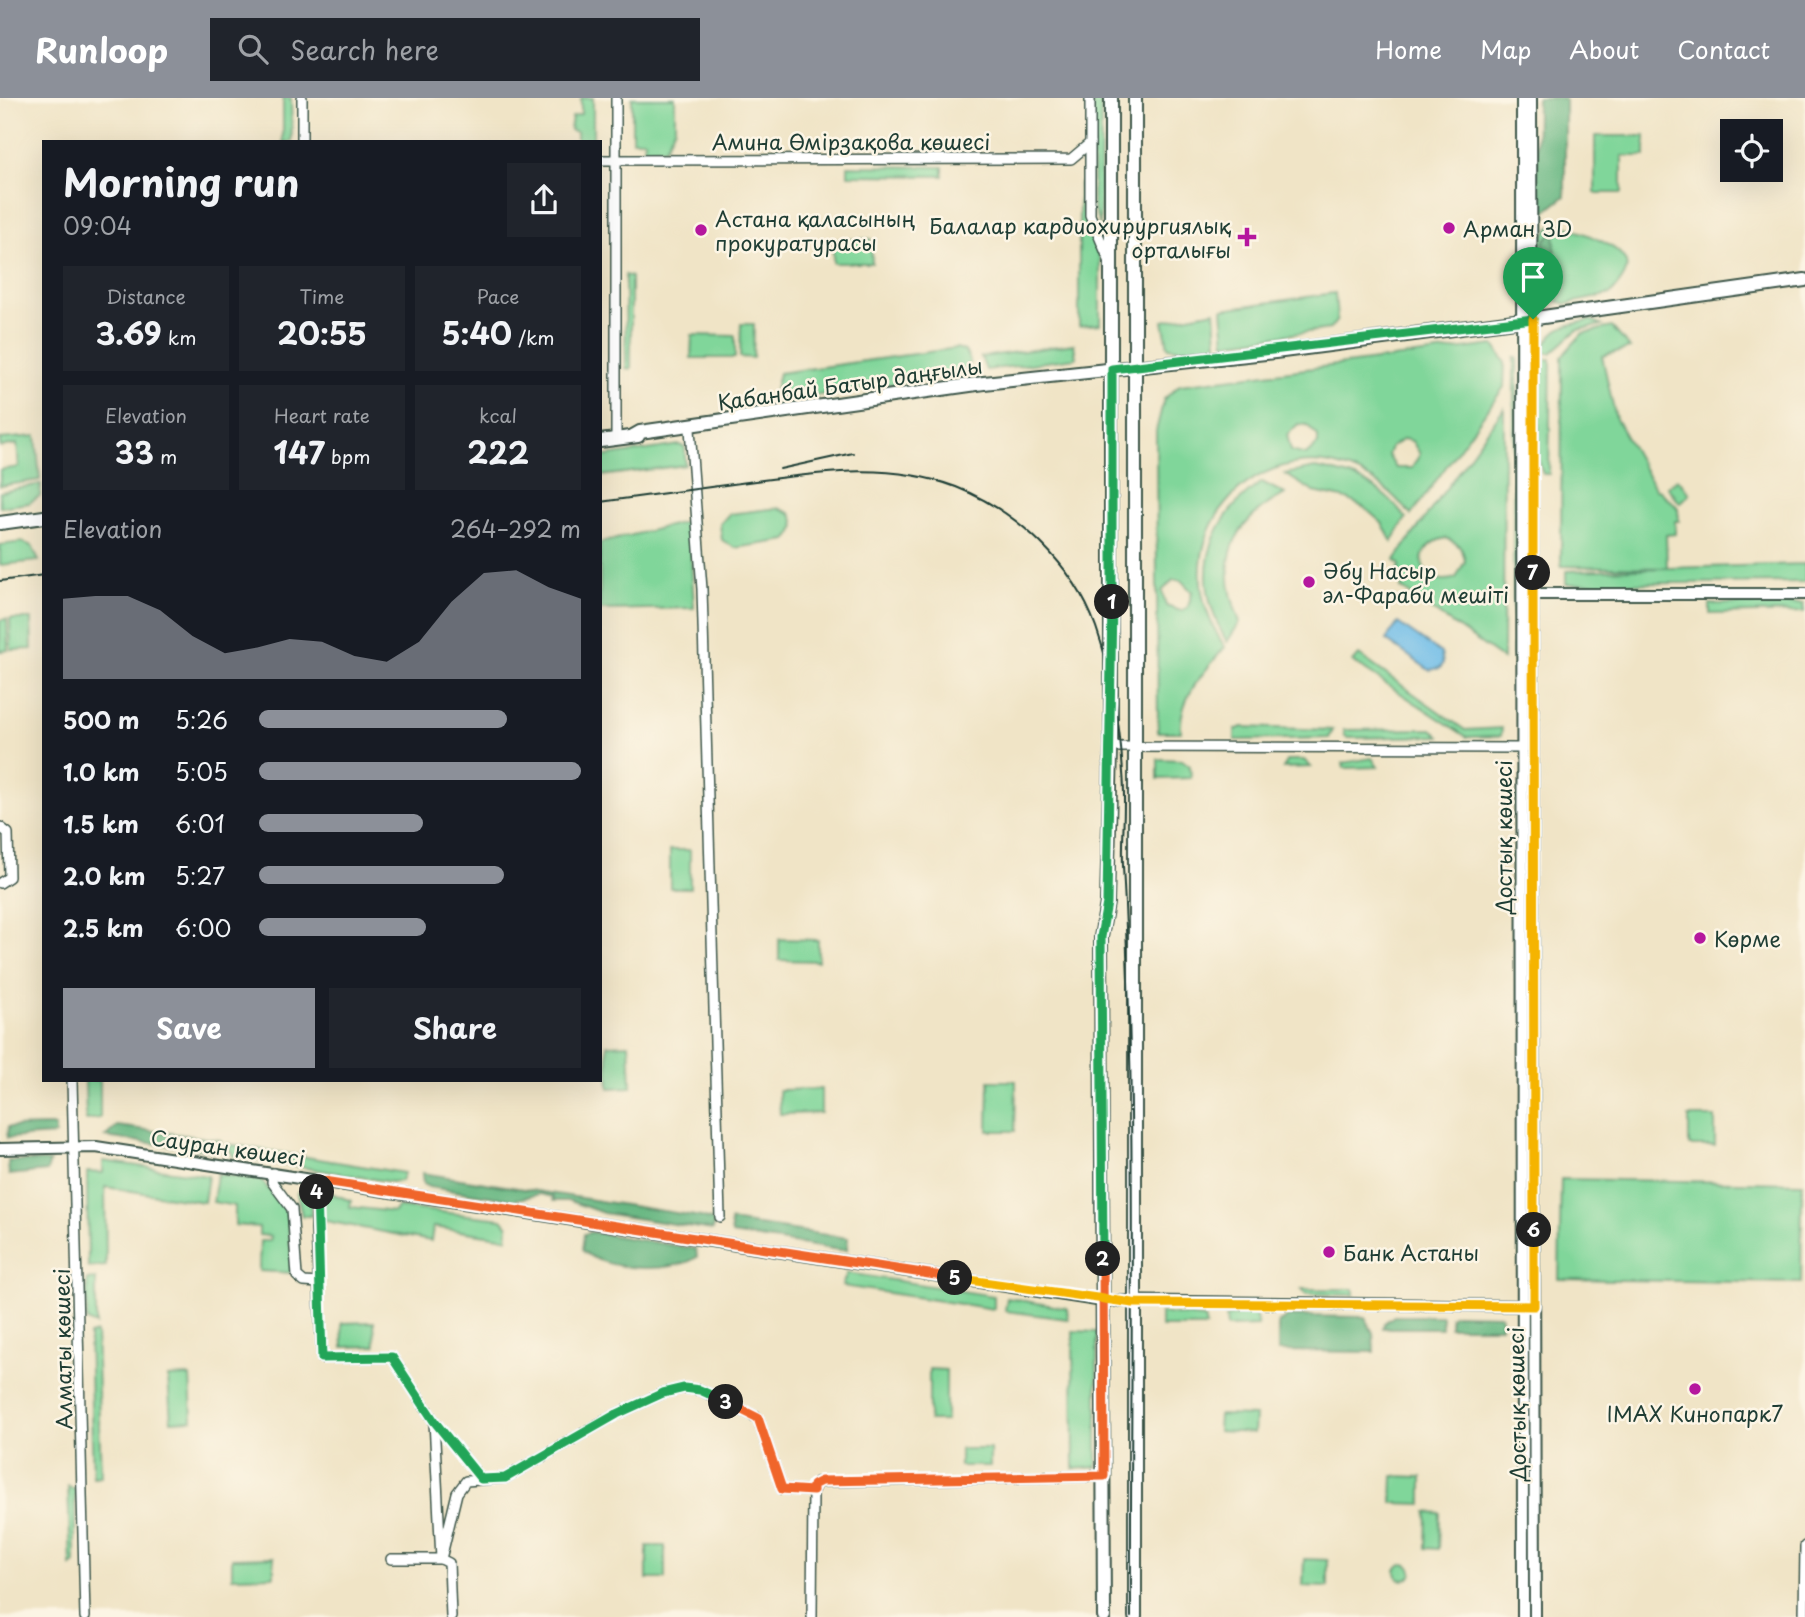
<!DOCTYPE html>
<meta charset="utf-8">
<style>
body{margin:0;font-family:"Playpen Sans",sans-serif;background:#20242c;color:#f1f3f6;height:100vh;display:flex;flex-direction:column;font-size:26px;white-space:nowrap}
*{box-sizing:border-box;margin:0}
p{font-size:23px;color:#9ea1a6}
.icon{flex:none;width:38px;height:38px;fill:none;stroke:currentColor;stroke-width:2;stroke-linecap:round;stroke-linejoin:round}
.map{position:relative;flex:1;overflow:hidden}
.drawer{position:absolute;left:42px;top:42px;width:560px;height:942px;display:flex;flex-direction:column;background:#171b24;border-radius:0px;box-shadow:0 7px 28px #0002}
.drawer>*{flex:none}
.buttons{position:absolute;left:1720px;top:21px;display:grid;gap:14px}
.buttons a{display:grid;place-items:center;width:63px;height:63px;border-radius:0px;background:#171b24;box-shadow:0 7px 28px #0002;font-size:35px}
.pin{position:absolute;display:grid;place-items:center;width:60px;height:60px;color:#fff;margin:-72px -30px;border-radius:50% 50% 50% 0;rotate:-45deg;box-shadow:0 0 7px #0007}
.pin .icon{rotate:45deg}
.km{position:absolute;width:35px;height:35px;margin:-18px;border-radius:50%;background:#222;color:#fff;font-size:19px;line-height:35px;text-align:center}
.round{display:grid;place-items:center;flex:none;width:74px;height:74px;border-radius:0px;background:#20242c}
.summary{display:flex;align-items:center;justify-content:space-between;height:119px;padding:0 21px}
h1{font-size:38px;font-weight:700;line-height:52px}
.figures{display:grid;grid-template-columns:repeat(3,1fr);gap:10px;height:119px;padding:7px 21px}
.figures div{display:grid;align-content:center;border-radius:0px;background:#20242c;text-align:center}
.figures b{font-size:30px;font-weight:700}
.figures small{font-size:19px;font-weight:400}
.figures p{font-size:19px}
.chart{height:196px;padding:14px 21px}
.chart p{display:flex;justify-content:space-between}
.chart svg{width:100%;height:126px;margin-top:7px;fill:#8c9099;opacity:.7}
.action{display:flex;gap:14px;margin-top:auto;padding:14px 21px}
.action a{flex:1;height:80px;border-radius:0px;background:#8c9099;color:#fff;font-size:28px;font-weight:700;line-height:80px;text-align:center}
.action a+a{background:#20242c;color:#f1f3f6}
ul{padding:0 21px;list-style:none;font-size:23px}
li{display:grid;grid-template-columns:112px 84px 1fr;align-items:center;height:52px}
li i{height:18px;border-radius:9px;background:#8c9099}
header{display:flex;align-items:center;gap:42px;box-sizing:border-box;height:98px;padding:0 35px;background:#8c9099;color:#fff}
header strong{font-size:33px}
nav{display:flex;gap:38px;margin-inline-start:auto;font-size:24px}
.search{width:490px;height:63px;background:#20242c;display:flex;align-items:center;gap:18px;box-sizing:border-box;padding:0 24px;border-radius:0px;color:#9ea1a6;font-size:26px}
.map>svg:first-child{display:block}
.green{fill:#80d69a;stroke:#508a67;stroke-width:2;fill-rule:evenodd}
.forest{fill:#68b782;stroke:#447a5b;stroke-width:2}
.water{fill:#6dbce8;stroke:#467c8e;stroke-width:2}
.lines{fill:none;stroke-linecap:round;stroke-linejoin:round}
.minor-casing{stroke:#3e564a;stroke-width:12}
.tertiary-casing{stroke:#3e564a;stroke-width:14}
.secondary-casing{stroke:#3e564a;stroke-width:16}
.minor{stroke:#fff;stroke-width:9}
.tertiary{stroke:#fff;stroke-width:10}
.secondary{stroke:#fff;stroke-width:12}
.tram{stroke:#1f3d34;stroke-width:2}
.split-1-casing{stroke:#fff;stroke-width:14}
.split-2-casing{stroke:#fff;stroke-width:14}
.split-3-casing{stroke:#fff;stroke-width:14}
.split-4-casing{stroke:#fff;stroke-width:14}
.split-5-casing{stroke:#fff;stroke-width:14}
.split-6-casing{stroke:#fff;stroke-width:14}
.split-7-casing{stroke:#fff;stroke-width:14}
.split-8-casing{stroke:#fff;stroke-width:14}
.split-1{stroke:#22a559;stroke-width:9}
.split-2{stroke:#22a559;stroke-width:9}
.split-3{stroke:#f0652b;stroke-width:9}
.split-4{stroke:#22a559;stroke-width:9}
.split-5{stroke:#f0652b;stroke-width:9}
.split-6{stroke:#f5b400;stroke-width:9}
.split-7{stroke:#f5b400;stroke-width:9}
.split-8{stroke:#f5b400;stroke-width:9}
.poi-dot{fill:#b5179e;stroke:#fcf5e5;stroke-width:2.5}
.labels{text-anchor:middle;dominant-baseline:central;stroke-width:5;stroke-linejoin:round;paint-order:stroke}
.street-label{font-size:21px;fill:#1f3d34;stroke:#fcf5e5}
.poi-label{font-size:21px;fill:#1f3d34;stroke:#fcf5e5;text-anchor:start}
</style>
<header>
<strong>Runloop</strong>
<div class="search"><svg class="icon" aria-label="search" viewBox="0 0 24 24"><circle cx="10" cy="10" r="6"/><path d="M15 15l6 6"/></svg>Search here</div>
<nav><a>Home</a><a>Map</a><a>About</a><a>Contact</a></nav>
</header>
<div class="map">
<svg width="1805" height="1519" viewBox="0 0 1805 1519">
<rect width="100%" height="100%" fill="#fcf5e5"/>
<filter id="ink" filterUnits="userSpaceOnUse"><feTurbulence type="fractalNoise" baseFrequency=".0143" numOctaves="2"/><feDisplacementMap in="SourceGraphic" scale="14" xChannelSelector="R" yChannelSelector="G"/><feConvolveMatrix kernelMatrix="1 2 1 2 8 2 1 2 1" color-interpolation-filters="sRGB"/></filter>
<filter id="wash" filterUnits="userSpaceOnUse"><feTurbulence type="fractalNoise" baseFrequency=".00686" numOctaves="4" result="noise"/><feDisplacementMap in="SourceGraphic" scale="28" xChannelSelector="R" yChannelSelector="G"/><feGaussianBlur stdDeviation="1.57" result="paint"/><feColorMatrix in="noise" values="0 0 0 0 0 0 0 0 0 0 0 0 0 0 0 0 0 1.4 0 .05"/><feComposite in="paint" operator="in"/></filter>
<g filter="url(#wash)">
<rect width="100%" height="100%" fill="#f0e4c6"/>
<g class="green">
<polygon points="283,0 291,0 292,44 283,44"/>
<polygon points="581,0 593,0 593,44 577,44 577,34 570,32 572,19 581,16"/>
<polygon points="632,0 675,0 675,30 665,50 644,51 645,42 632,42"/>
<polygon points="1093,0 1101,0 1100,127 1093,110"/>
<polygon points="1595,38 1645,38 1645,58 1622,58 1622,95 1595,95"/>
<polygon points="848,68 943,69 943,78 848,77"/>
<polygon points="1079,84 1084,97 1088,133 1100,160 1100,226 1079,228"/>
<path d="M1560,126C1578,134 1633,149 1626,173C1624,181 1616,189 1611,196L1566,206L1548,200L1541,186L1538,143L1551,129Z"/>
<polygon points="871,141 872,165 833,165 833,142"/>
<polygon points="625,177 631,179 631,271 626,270"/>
<polygon points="1335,195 1337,222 1330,231 1225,245 1222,211"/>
<polygon points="1215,213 1217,246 1182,251 1168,249 1163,223"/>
<path d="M1591,222L1602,227L1577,232L1551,255H1541C1555,226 1562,229 1591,222Z"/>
<polygon points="741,226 754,226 753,260 740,259"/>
<polygon points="1612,229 1630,250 1602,258 1616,321 1656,392 1658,391 1678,410 1679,423 1675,423 1675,436 1666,437 1667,470 1561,468 1562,258 1583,235"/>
<polygon points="692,237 735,238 735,260 691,260"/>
<polygon points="1074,246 1076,260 986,272 981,259"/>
<path d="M1494,247L1505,264L1504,289L1411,417C1308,289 1137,418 1225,549C1204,574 1178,600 1181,634H1158L1156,333L1164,301L1180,287ZM1298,326L1307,327L1318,338V346L1306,357L1291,353L1287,337ZM1404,341L1412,343L1420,356L1412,370H1396L1388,357L1391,349ZM1173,482H1181L1192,494L1188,509L1181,513L1166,508L1162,493Z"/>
<polygon points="957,250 965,253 970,263 965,276 779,303 775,292 779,275"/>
<polygon points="1514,259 1517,259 1518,567 1513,562"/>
<polygon points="1540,261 1551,261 1549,376 1543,376 1538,361"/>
<path d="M1504,310L1503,561L1401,490L1403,482L1397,477L1400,467L1395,462ZM1446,440C1458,445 1463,450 1465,463L1456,480C1420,492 1407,448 1446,440Z"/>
<polygon points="36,338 40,382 0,388 0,372 19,369 17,346 0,349 0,341"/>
<polygon points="679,347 685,349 685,367 600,378 600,359"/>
<path d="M1315,370C1358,377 1379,386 1406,420L1392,444L1382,425L1365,410L1347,401L1314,394L1285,376Z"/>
<polygon points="1678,381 1690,396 1680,405 1667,389"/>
<path d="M1262,384L1285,396C1229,425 1216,466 1240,524L1227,544C1191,483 1204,424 1262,384Z"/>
<polygon points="41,386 40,398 29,405 0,409 0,394"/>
<path d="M778,410L790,415C797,424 796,434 787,442L735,450L722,442L720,426L729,416Z"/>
<polygon points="689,423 694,510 600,512 600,445"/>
<polygon points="22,444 32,448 39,463 0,467 0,447"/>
<polygon points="1805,466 1805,484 1566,486 1566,473"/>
<polygon points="1803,505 1804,514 1710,516 1710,506"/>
<polygon points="7,521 8,552 0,553 0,522"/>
<polygon points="10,521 31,521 32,551 11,552"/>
<polygon points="1359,557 1465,632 1502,630 1501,638 1467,639 1353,564"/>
<polygon points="1242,629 1333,632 1329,640 1235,642 1235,632"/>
<polygon points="1432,631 1440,638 1349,640 1345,639 1344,632"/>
<polygon points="1372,660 1378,669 1344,670 1343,665"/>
<polygon points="1158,661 1182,662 1190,668 1191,680 1158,681"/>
<polygon points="1288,662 1304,662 1311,669 1283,670"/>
<rect x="670" y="752" width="20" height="38"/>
<polygon points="779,841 818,842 818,863 779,862"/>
<polygon points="629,946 631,989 609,990 607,947"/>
<polygon points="85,982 100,982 100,1020 86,1022"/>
<polygon points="989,983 1016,983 1015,1033 988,1033"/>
<polygon points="821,991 821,1015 780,1016 779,992"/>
<rect x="1689" y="1019" width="26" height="29"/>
<polygon points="227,1046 404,1075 401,1083 391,1084 233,1058"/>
<polygon points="103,1063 208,1078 204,1104 105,1089 106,1168 88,1169 87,1074 103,1075"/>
<polygon points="217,1076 261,1082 287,1113 293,1175 259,1173 260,1143 270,1143 271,1138 259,1137 259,1129 235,1127 235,1108 213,1104"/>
<polygon points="1561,1081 1802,1085 1801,1185 1559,1181"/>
<polygon points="300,1091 311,1093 311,1118 302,1118 297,1095"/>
<polygon points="321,1091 351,1103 350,1109 394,1114 397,1109 502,1121 508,1128 507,1140 433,1129 431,1143 320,1122"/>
<polygon points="847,1175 994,1198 994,1211 842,1188"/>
<polygon points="96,1181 96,1227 87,1223 87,1182"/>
<polygon points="1302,1191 1354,1191 1354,1197 1306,1196"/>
<polygon points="1007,1200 1067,1210 1068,1221 1005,1213"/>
<polygon points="1161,1215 1204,1220 1206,1229 1161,1229"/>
<polygon points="1250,1215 1255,1216 1258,1228 1227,1229 1226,1219"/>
<polygon points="374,1224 375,1248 343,1249 342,1225"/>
<polygon points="1073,1233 1097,1234 1097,1369 1074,1371"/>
<polygon points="96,1235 101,1378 93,1379 89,1237"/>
<polygon points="929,1271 946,1272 946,1323 929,1323"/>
<polygon points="190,1278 192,1322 171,1323 168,1279"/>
<polygon points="1219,1317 1255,1318 1254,1335 1218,1333"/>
<rect x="960" y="1351" width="30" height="17"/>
<polygon points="1393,1378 1422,1379 1422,1406 1392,1405"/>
<polygon points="68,1388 75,1392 75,1465 71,1468"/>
<polygon points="1427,1414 1440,1415 1439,1451 1426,1450"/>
<rect x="647" y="1448" width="18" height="33"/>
<polygon points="274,1459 274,1478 232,1479 232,1460"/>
<polygon points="1304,1461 1328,1462 1328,1489 1303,1488"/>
<circle cx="1404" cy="1474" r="8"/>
</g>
<g class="forest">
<polygon points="1537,0 1565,0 1565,98 1542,116 1536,112"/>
<polygon points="1554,133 1556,168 1546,169 1544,143"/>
<polygon points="117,1028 221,1042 221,1051 217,1054 105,1039"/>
<polygon points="8,1029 51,1028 55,1029 55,1037 7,1040"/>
<polygon points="8,1063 46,1063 50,1064 47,1073 9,1077"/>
<polygon points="422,1075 701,1119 714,1123 713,1132 603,1115 570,1103 553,1103 553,1099 540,1096 514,1102 429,1089 423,1086"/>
<polygon points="730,1123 848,1140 847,1152 840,1152 732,1136"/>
<path d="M591,1134L696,1151L697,1159C673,1176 603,1173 582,1152L584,1136Z"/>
<polygon points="1454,1216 1501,1217 1501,1229 1450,1229 1450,1219"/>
<polygon points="1289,1218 1365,1219 1373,1235 1374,1254 1278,1253 1278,1225"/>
<polygon points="1394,1218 1442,1218 1442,1230 1383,1230 1384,1225"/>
</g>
<polygon class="water" points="1398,525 1441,555 1443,565 1440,570 1429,572 1386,542"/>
</g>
<g filter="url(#ink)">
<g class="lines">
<g class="minor-casing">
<g id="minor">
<polyline points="302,0 302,44"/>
<polyline points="1090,0 1090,117 1109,162"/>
<polyline points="600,62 1071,61 1090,45"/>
<polyline points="690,331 702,491 720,1119"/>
<polyline points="616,341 616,0"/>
<polyline points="1111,649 1522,650"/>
<polyline points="0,729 8,735 9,779 0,785"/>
<polyline points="72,982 85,1519"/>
<polyline points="273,1075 272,1084 292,1111 297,1178 304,1184 319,1185"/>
<polyline points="318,1082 316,1131 322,1260 392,1259 434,1323 481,1381"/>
<polyline points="391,1461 441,1461 434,1323"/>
<polyline points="451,1519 449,1465 441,1461 457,1395 466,1383 505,1380 617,1316 663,1295 684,1290 700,1292 758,1320 782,1391 813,1393"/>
<polyline points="812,1519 813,1393 817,1384 1104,1378"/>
<polyline points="1804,1519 1805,1448"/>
</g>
</g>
<g class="tertiary-casing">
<g id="tertiary">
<polyline points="1522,0 1523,1519"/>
<polyline points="1531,0 1535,1519"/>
<polyline points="1528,496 1805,496"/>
<polyline points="0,1051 96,1049 1103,1203 1534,1208"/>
</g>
</g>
<g class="secondary-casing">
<g id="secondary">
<polyline points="1135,0 1135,1519"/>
<polyline points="633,338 640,334 984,285 1275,254 1522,222 1805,182"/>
<polyline points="600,343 638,338"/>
<polyline points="0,425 44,419"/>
<polyline points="1104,1519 1101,839 1107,805 1111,649 1111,0"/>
</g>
</g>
<use href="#minor" class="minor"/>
<use href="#tertiary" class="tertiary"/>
<use href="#secondary" class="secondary"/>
<g class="tram">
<polyline points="780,371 853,355"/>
<path d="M600,404C652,397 704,390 755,383C823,374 891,364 956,389C1017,413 1074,467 1096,529C1112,575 1120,626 1123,675C1126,706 1122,737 1123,768C1137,1018 1130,1269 1131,1519"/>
<polyline points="0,483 44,477"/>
</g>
</g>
</g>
<g class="lines" filter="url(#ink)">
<g class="split-1-casing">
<polyline id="split-1" points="1112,504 1112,271 1533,221"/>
</g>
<g class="split-2-casing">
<polyline id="split-2" points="1103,1161 1101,839 1107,805 1112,504"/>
</g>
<g class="split-3-casing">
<polyline id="split-3" points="726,1304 758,1320 782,1391 813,1393 813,1387 821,1383 1104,1378 1103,1161"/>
</g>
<g class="split-4-casing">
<polyline id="split-4" points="317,1094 322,1260 392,1259 434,1323 481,1381 505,1380 617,1316 663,1295 684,1290 700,1292 726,1304"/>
</g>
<g class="split-5-casing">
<polyline id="split-5" points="317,1094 318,1082 955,1180"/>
</g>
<g class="split-6-casing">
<polyline id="split-6" points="955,1180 1133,1205 1534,1208 1534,1132"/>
</g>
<g class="split-7-casing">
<polyline id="split-7" points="1533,475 1534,1132"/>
</g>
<g class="split-8-casing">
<polyline id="split-8" points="1533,475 1533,221"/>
</g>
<use href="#split-1" class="split-1"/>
<use href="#split-2" class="split-2"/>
<use href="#split-3" class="split-3"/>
<use href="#split-4" class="split-4"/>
<use href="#split-5" class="split-5"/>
<use href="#split-6" class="split-6"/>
<use href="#split-7" class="split-7"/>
<use href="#split-8" class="split-8"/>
</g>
<g class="poi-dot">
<circle cx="1449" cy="130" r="7"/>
<circle cx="701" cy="132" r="7"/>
<path d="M1243.5 128.5h7v7h7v7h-7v7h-7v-7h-7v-7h7z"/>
<circle cx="1309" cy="484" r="7"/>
<circle cx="1700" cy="840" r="7"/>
<circle cx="1329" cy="1154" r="7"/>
<circle cx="1695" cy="1291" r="7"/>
</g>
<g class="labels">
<g class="street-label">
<text x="851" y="43">Амина Өмірзақова көшесі</text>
<text transform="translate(850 285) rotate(-8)">Қабанбай Батыр даңғылы</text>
<text transform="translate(1503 739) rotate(-90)">Достық көшесі</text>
<text transform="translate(228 1049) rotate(8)">Сауран көшесі</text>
<text transform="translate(62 1251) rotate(-91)">Алматы көшесі</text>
<text transform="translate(1516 1306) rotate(-91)">Достық көшесі</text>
</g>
<g class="poi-label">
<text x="715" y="120">Астана қаласының<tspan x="715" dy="24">прокуратурасы</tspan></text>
<text x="1231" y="127" text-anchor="end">Балалар кардиохирургиялық<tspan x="1231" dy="24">орталығы</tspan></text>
<text x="1463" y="130">Арман 3D</text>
<text x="1323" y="472">Әбу Насыр<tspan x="1323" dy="24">әл-Фараби мешіті</tspan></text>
<text x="1714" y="840">Көрме</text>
<text x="1343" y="1154">Банк Астаны</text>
<text x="1695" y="1315" text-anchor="middle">IMAX Кинопарк7</text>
</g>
</g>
</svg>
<div class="buttons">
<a><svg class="icon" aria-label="locate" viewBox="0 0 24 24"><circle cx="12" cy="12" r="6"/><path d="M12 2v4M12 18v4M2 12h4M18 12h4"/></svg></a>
</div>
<div class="pin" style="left:1533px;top:221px;background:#1e9e55"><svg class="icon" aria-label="arrive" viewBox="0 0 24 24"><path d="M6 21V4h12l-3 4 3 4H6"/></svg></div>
<b class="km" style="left:1112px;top:504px">1</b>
<b class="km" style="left:1103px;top:1161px">2</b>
<b class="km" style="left:726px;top:1304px">3</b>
<b class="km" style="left:317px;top:1094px">4</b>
<b class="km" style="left:955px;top:1180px">5</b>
<b class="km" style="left:1534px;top:1132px">6</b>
<b class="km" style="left:1533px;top:475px">7</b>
<section class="drawer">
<div class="summary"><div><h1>Morning run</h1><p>09:04</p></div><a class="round"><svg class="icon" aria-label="share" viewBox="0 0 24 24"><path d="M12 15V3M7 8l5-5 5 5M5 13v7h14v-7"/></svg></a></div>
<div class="figures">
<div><p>Distance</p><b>3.69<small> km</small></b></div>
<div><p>Time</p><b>20:55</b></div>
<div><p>Pace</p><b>5:40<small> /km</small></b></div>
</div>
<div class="figures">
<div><p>Elevation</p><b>33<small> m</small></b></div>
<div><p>Heart rate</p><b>147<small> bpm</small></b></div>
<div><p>kcal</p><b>222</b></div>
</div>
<div class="chart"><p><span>Elevation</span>264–292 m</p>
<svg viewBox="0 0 160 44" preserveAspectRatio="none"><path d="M0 44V16L10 15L20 15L30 20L40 29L50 35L60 33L70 30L80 31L90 36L100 38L110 31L120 17L130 7L140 6L150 12L160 16V44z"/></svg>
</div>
<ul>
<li><b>500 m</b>5:26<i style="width:77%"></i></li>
<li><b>1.0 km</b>5:05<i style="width:100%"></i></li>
<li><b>1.5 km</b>6:01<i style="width:51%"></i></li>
<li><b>2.0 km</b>5:27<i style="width:76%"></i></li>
<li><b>2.5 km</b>6:00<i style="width:52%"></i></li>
</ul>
<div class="action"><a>Save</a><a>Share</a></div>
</section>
</div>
